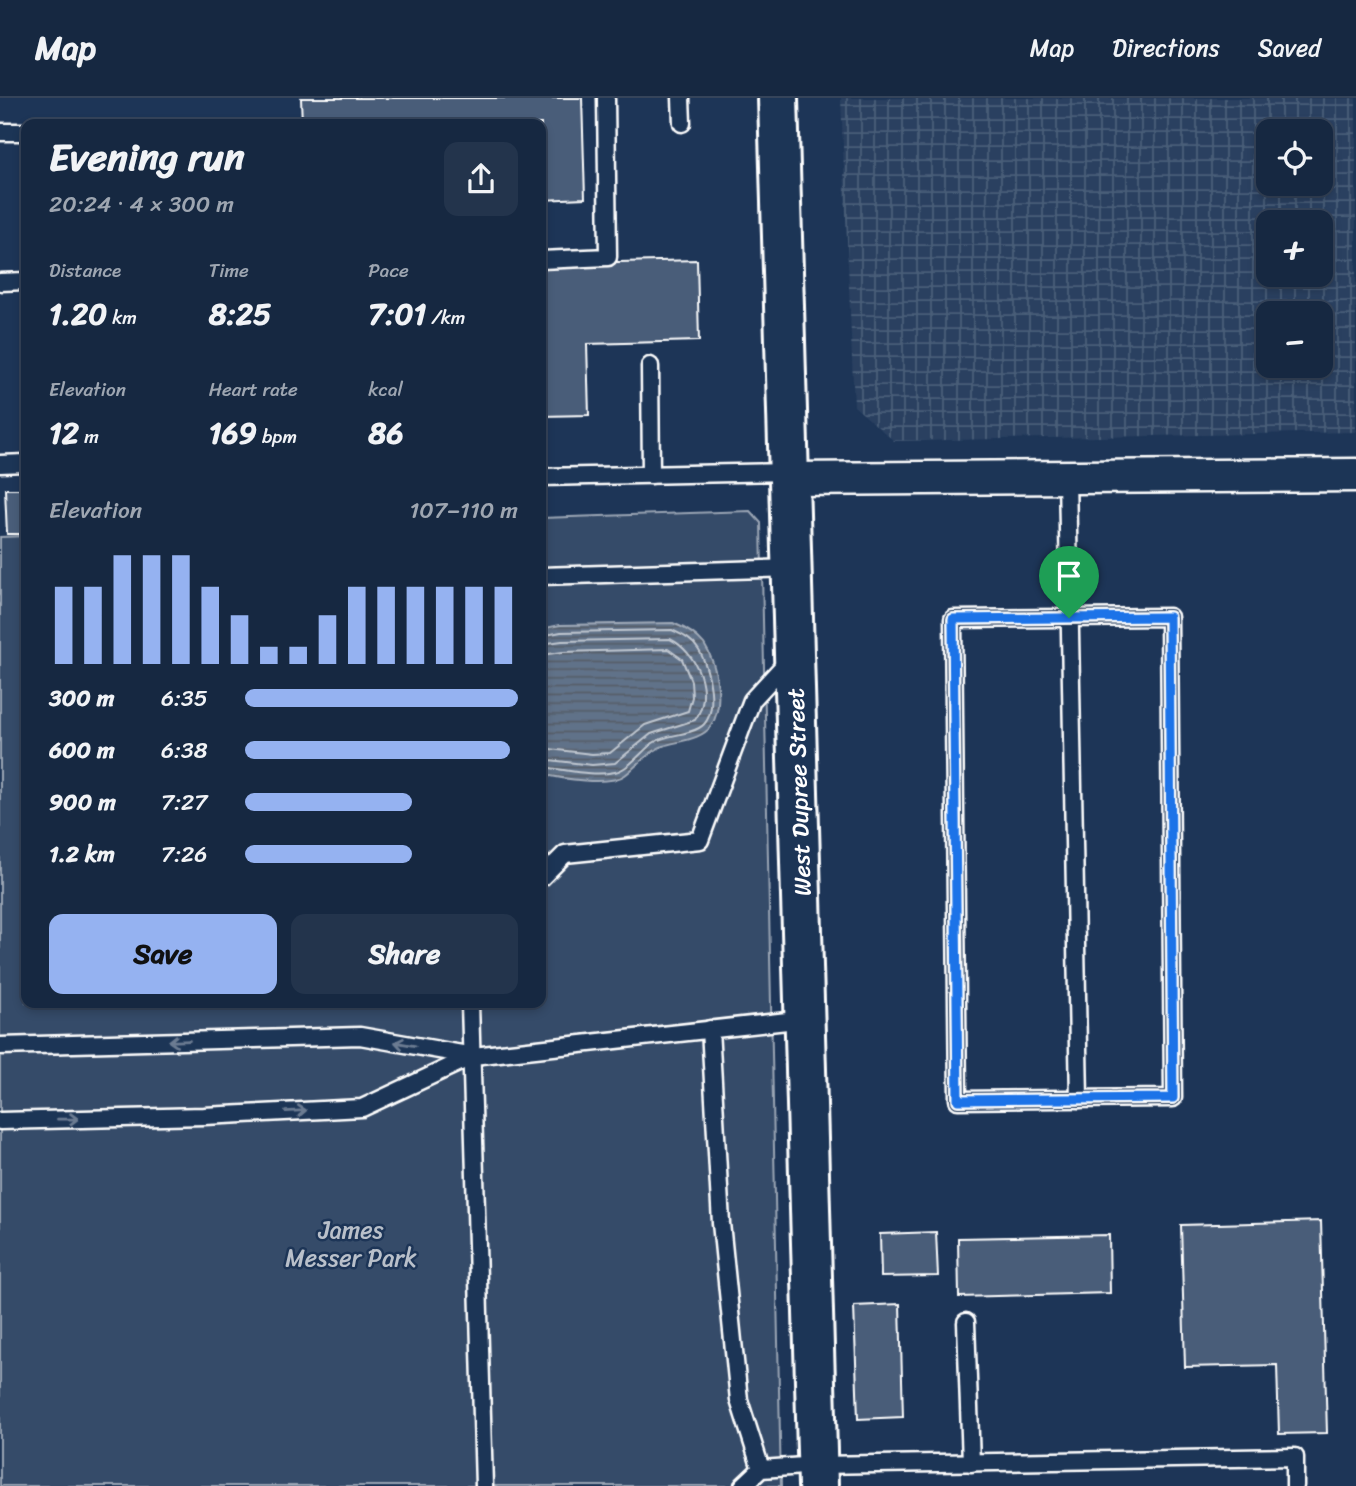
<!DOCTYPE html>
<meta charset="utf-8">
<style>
body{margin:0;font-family:Sriracha,sans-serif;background:#23344c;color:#f1f3f6;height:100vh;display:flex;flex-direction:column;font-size:26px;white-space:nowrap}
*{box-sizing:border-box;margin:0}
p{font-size:23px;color:#9ea6b1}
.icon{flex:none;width:38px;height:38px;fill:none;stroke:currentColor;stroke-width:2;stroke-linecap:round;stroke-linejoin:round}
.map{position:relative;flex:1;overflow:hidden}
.panel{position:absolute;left:21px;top:21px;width:525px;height:889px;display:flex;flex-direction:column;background:#162841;border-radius:14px;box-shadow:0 4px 10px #0003,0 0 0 2px #35445a}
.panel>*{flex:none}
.fabs{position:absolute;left:1256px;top:21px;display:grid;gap:14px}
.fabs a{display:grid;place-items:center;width:77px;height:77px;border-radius:14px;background:#162841;box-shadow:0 4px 10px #0003,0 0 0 2px #35445a;font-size:35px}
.pin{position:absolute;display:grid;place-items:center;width:60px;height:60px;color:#fff;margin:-72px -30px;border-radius:50% 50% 50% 0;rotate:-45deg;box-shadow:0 0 7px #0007}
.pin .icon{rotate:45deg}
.round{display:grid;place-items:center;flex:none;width:74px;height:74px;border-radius:14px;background:#23344c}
.summary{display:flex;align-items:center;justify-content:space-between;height:119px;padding:0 28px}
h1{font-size:38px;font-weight:800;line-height:52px}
.metrics{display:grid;grid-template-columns:repeat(3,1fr);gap:10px;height:119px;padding:7px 28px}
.metrics div{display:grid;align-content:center}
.metrics b{font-size:30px;font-weight:800}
.metrics small{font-size:19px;font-weight:400}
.metrics p{font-size:19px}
.chart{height:196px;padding:14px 28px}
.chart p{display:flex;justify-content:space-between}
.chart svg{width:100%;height:126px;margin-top:7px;stroke:#95b2f1;stroke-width:6}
.primary-button{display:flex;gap:14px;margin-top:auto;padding:14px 28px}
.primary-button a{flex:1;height:80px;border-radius:14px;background:#95b2f1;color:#111;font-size:28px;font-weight:800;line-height:80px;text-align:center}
.primary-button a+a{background:#23344c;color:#f1f3f6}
ul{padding:0 28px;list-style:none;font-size:23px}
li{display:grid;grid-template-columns:112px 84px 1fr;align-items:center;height:52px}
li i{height:18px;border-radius:9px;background:#95b2f1}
header{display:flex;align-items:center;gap:42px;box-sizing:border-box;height:98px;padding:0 35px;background:#162841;border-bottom:2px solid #35445a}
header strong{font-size:33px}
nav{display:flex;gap:38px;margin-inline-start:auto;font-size:24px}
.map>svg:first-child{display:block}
.industrial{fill:url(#industrial-grid);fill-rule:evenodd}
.park{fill:#364b69;stroke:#9aa5b4;stroke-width:2}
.water{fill:url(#water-rules);stroke:#a0aab8;stroke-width:2}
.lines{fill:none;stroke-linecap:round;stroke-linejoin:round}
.shore{stroke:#c0c7d0;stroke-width:2}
.building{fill:#4a5d79;stroke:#fff;stroke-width:2}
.service-casing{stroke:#fff;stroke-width:21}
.minor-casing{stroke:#fff;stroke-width:37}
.tertiary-casing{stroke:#fff;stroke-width:44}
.service{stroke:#1d3557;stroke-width:16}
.minor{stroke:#1d3557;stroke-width:32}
.tertiary{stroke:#1d3557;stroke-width:38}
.oneway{stroke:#6c7c92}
.route-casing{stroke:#fff;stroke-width:14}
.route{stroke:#1a73e8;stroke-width:9}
.labels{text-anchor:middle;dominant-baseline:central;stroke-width:5;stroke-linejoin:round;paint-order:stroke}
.street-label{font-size:24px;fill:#fff;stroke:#1d3557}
.park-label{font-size:24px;fill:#b9c0ca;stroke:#1d3557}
</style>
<header>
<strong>Map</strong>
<nav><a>Map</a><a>Directions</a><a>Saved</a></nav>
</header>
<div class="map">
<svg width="1356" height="1388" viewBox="0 0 1356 1388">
<defs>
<pattern id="industrial-grid" width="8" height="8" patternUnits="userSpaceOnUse" patternTransform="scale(1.75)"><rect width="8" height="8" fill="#2a4161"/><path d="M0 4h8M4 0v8" fill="none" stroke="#4a5e79"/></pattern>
<pattern id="water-rules" width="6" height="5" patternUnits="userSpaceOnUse" patternTransform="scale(1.75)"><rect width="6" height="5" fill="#617289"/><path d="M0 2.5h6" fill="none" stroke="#555d67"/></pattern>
</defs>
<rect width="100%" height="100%" fill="#1d3557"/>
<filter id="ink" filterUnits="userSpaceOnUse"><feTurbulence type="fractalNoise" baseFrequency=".0143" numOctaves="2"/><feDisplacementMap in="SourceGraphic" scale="14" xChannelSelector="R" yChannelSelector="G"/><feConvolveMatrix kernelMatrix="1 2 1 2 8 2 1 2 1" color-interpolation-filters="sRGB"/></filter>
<g filter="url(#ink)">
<path class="industrial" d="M841,0H1356V334L894,343L854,308ZM1269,33H1321V86H1269ZM1269,124H1321V177H1269ZM1269,215H1321V268H1269Z"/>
<polygon class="park" points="750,413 761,425 781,1388 0,1388 0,439 26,438 26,905 541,905 541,420"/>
<path class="water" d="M673,525C685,530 696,536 704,546C717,566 725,607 711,628C702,642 677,643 663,648C649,653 637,668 625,677C609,689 559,680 541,676V531L560,527Z"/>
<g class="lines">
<g class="shore">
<path d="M541,538L561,534L672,532C682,537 692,541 698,551C709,567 721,618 699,630C685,638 666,636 653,645C642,653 629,671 615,674C590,679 565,671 541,669"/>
<path d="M541,546L562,543L670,541C697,554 714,595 695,622L651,636L615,665L592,667L541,661"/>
<polyline points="541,557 563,554 668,551 682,561 691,583 692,599 688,613 645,627 610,655 592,656 541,650"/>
</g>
</g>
<g class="building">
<polygon points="301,0 582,0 585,100 541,102 541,26 302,26"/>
<polygon points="697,162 699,243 587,246 589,317 541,318 541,166"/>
<polygon points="5,391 26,391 26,436 7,436"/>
<polygon points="1321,1123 1327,1335 1279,1336 1277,1267 1185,1269 1181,1127"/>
<polygon points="936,1134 938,1178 881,1179 880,1136"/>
<polygon points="1109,1137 1110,1195 959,1199 958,1140"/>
<polygon points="900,1206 903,1319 858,1321 854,1208"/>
</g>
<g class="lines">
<g class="service-casing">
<g id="service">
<polyline points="681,0 682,25"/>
<polyline points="0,34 26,34"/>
<polyline points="541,162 608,159 606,0"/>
<polyline points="0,184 26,183"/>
<polyline points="650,268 651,377"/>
<polyline points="0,366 26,365"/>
<polyline points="541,379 789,374"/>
<polyline points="1067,379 1079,1001"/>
<polyline points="541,478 792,470"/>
<polygon points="1169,519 1173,1000 958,1002 953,521"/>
<polyline points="541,780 565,756 700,742 752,602 788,563"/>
<polyline points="470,905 484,1388"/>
<polyline points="710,931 721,1125 739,1302 761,1371"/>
<polyline points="0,948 360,938 473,958 805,921"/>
<polyline points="0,1023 204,1018 362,1010 473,958"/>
<polyline points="966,1224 971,1365"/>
<polyline points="743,1388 761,1371 818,1367 1295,1359 1295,1388"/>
</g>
</g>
<g class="minor-casing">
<polyline id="minor" points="789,381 1356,377"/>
</g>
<g class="tertiary-casing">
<polyline id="tertiary" points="778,0 818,1388"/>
</g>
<use href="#service" class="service"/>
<use href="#minor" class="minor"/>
<use href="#tertiary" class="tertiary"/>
</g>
<defs><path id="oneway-shaft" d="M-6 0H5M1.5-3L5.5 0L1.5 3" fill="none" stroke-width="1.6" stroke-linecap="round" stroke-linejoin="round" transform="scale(1.75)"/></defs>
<g class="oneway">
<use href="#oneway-shaft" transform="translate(179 943) rotate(178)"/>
<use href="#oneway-shaft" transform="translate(405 946) rotate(-170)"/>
<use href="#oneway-shaft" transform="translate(296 1013) rotate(-3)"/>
<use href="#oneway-shaft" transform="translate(68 1021) rotate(-1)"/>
</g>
</g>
<g class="lines" filter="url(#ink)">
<g class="route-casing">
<polygon id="route" points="1169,519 1173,1000 958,1002 953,521"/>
</g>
<use href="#route" class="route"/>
</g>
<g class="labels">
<g class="street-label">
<text transform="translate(799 694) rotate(-92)">West Dupree Street</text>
</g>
<g class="park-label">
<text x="351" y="1132">James<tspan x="351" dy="28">Messer Park</tspan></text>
</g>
</g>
</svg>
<div class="fabs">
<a><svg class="icon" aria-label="locate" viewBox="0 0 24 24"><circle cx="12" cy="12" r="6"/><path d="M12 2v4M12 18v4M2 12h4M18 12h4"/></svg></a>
<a>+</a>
<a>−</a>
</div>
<div class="pin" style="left:1069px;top:520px;background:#1e9e55"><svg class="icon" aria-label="arrive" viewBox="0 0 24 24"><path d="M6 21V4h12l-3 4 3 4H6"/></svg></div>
<section class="panel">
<div class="summary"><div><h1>Evening run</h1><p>20:24 · 4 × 300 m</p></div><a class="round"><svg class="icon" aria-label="share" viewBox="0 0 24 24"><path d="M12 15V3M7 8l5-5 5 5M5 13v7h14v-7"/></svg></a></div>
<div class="metrics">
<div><p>Distance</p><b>1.20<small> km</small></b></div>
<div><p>Time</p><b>8:25</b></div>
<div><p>Pace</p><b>7:01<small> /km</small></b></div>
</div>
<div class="metrics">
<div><p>Elevation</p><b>12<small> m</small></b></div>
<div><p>Heart rate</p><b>169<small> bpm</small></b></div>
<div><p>kcal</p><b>86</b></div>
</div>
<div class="chart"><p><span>Elevation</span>107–110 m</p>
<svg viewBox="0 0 160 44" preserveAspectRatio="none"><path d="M5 44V17M15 44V17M25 44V6M35 44V6M45 44V6M55 44V17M65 44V27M75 44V38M85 44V38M95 44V27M105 44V17M115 44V17M125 44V17M135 44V17M145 44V17M155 44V17"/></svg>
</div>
<ul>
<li><b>300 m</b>6:35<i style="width:100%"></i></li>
<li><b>600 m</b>6:38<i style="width:97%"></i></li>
<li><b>900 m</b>7:27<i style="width:61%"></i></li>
<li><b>1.2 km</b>7:26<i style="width:61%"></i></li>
</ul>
<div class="primary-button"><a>Save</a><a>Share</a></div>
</section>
</div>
